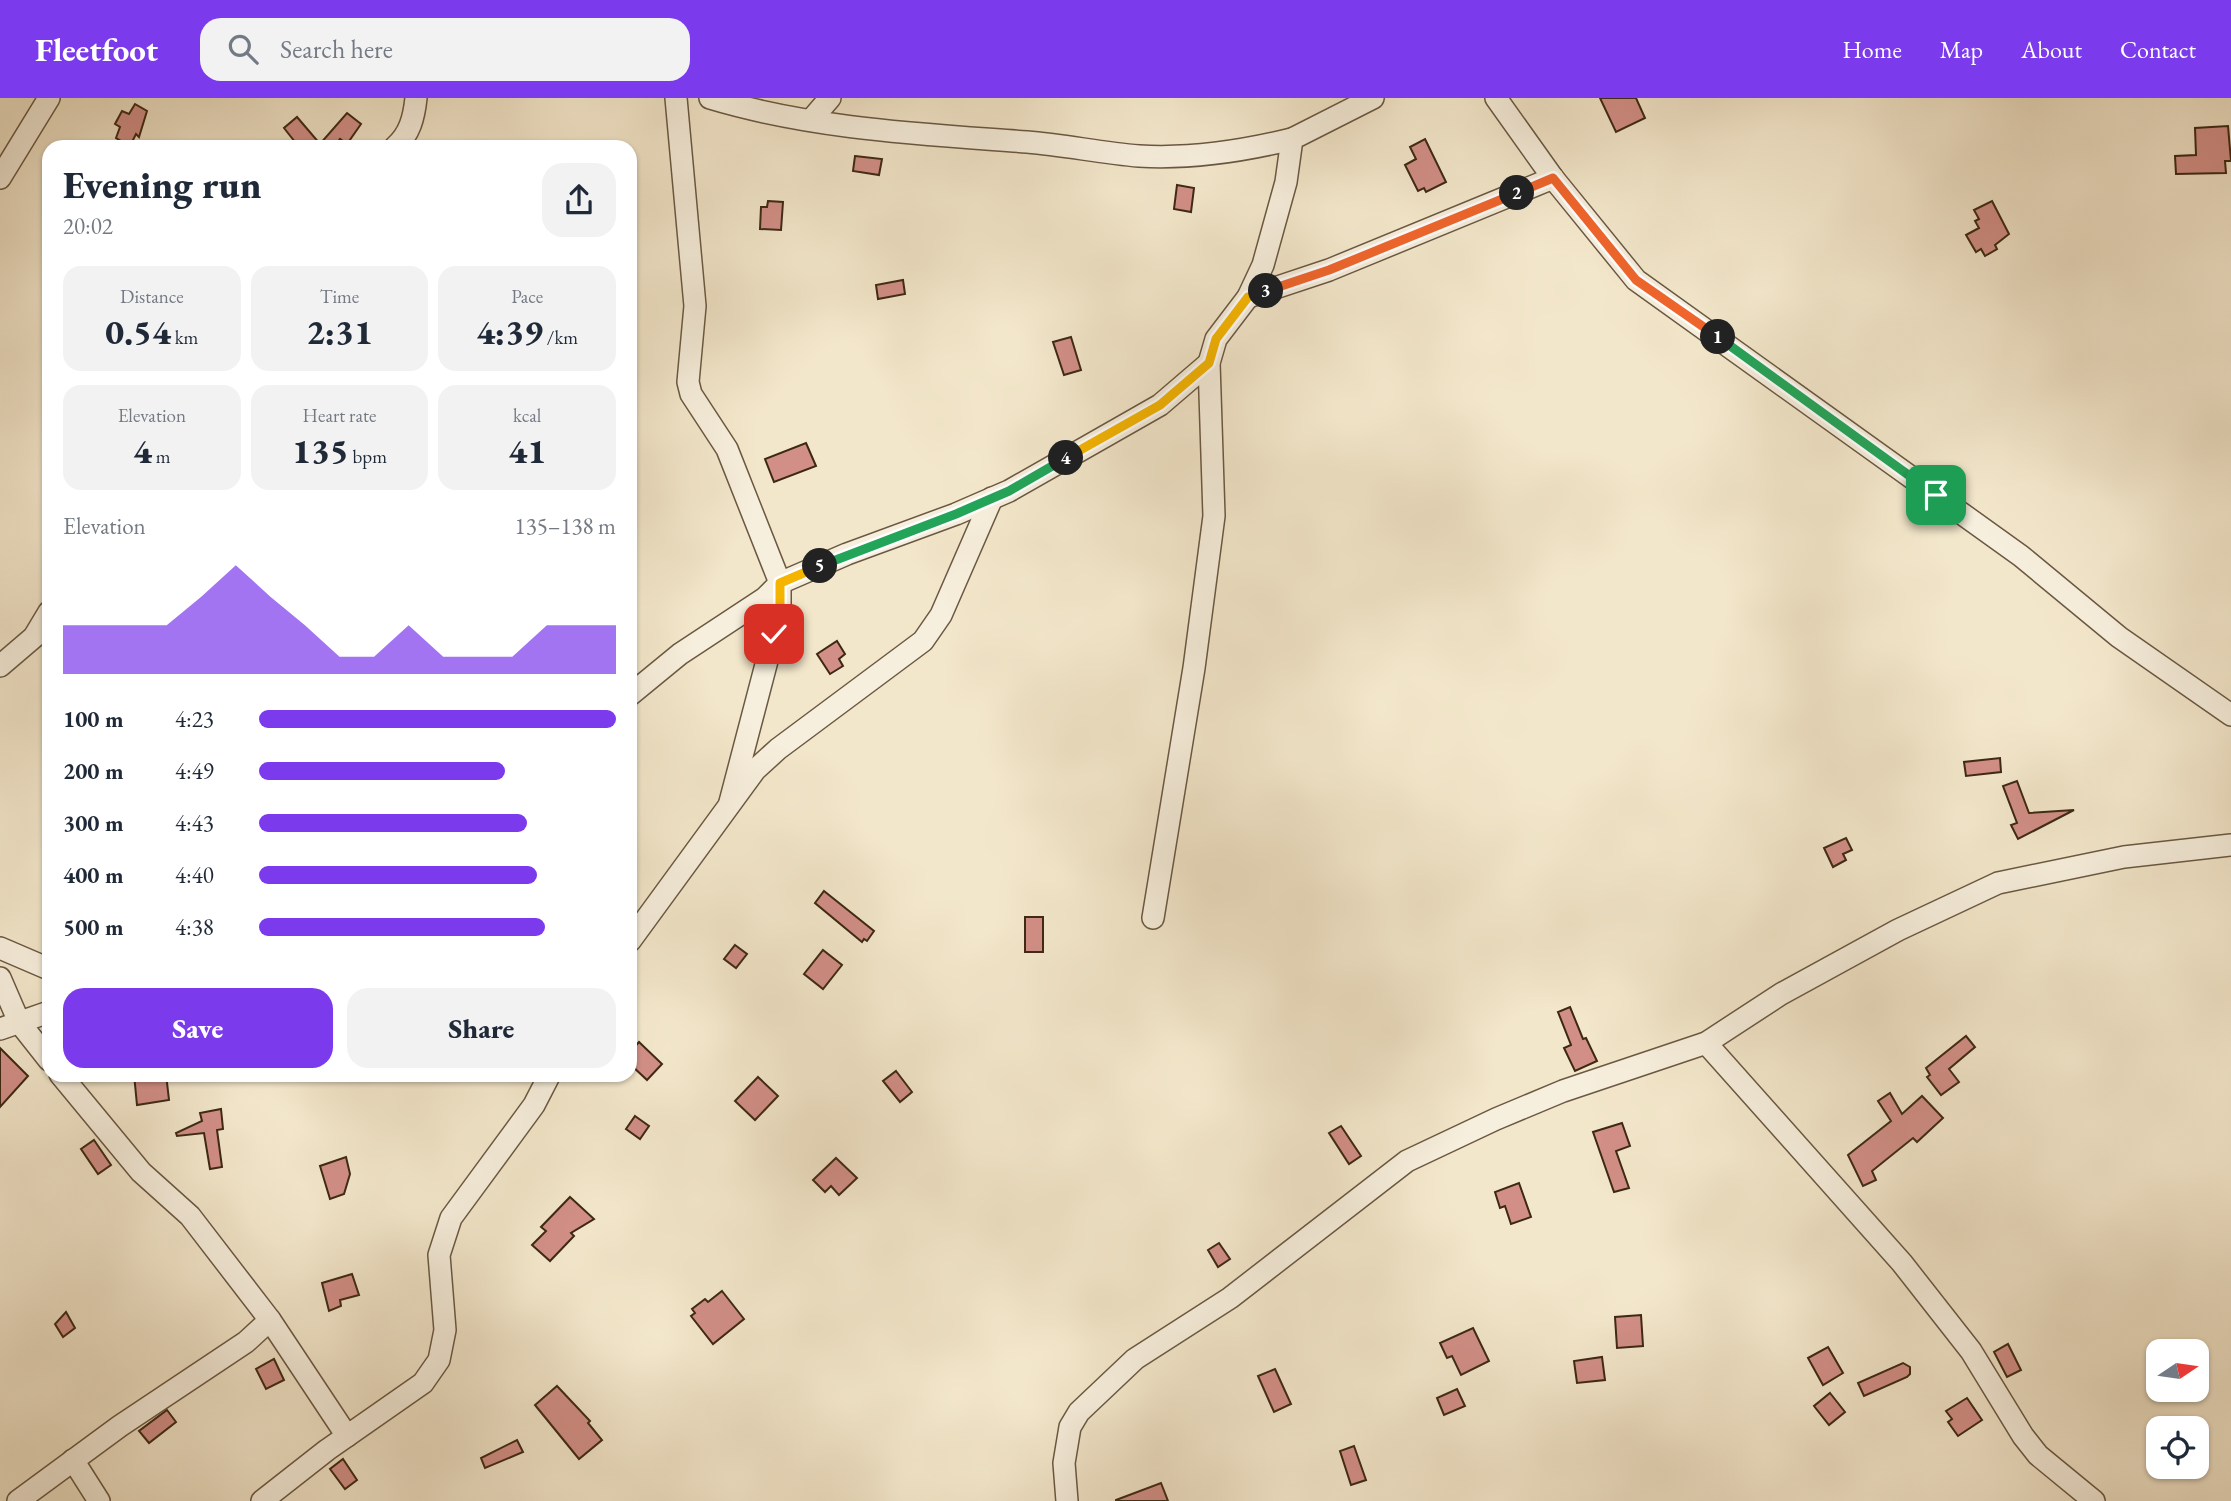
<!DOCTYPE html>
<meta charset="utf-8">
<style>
body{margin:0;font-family:"EB Garamond",serif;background:#f2f2f3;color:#1f2937;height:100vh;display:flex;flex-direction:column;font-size:26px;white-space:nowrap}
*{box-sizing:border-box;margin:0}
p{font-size:23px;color:#747a83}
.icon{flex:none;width:38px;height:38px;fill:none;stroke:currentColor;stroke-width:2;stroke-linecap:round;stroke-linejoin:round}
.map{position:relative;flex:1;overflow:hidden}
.side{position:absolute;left:42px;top:42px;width:595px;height:942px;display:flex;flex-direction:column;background:#fff;border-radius:21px;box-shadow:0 2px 5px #0004}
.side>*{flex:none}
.needle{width:46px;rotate:77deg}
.controls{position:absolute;left:2146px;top:1241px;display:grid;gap:14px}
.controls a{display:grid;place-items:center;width:63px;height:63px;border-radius:14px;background:#fff;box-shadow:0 2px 5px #0004;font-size:35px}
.pin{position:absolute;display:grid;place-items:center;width:60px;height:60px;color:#fff;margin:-30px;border-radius:14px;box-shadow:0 4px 10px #0006}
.km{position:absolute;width:35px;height:35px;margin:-18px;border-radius:50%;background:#222;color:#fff;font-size:19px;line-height:35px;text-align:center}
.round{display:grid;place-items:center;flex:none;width:74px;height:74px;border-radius:21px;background:#f2f2f3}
.headline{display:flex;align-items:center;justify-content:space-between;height:119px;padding:0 21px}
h1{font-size:38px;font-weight:800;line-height:52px}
.metrics{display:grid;grid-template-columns:repeat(3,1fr);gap:10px;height:119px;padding:7px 21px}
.metrics div{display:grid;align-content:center;border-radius:18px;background:#f2f2f3;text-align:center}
.metrics b{font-size:35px;font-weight:800}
.metrics small{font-size:19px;font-weight:400}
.metrics p{font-size:19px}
.chart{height:196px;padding:14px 21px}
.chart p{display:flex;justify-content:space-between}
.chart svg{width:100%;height:126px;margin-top:7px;fill:#7c3aed;opacity:.7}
.action{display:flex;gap:14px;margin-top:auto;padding:14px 21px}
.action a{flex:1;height:80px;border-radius:21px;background:#7c3aed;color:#fff;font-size:28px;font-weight:800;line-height:80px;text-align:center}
.action a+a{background:#f2f2f3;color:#1f2937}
ul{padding:0 21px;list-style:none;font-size:23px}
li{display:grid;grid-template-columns:112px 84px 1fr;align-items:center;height:52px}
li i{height:18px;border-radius:9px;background:#7c3aed}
header{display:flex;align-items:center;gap:42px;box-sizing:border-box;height:98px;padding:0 35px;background:#7c3aed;color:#fff}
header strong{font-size:33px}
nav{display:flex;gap:38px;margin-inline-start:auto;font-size:24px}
.search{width:490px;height:63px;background:#f2f2f3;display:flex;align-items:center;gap:18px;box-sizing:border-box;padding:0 24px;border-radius:21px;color:#747a83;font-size:26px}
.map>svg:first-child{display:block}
.building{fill:#d28f87;stroke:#3d2814;stroke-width:2}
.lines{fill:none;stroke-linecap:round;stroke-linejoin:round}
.street-casing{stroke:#6a5842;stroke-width:24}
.street{stroke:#f7efdd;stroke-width:21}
.split-1-casing{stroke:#fff;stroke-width:14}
.split-2-casing{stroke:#fff;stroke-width:14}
.split-3-casing{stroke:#fff;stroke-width:14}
.split-4-casing{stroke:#fff;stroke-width:14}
.split-5-casing{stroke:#fff;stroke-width:14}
.split-6-casing{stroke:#fff;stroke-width:14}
.split-1{stroke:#22a559;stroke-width:9}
.split-2{stroke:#f0652b;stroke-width:9}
.split-3{stroke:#f0652b;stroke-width:9}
.split-4{stroke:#f5b400;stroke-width:9}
.split-5{stroke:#22a559;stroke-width:9}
.split-6{stroke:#f5b400;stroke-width:9}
</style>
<header>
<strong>Fleetfoot</strong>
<div class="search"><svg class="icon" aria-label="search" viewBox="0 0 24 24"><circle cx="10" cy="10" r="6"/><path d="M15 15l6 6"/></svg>Search here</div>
<nav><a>Home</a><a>Map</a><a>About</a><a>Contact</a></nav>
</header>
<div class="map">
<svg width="2231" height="1403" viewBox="0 0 2231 1403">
<rect width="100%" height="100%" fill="#f3e7cb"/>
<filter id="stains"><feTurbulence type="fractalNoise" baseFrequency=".00286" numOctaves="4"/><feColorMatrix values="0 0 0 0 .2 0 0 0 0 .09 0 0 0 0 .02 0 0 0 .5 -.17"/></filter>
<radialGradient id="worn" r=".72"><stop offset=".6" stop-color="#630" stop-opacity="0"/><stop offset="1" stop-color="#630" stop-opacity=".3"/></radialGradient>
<g class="building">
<polygon points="1600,0 1636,0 1645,20 1616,34"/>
<polygon points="135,6 147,13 139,39 136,36 130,48 116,40 120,29 115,26 122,13 129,16"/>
<polygon points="347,15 361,26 347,46 340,41 334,49 299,49 284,30 297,19 320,46"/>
<polygon points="2228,28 2231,63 2225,63 2226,75 2176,76 2175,58 2196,57 2195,30"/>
<polygon points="1425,41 1446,84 1426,94 1424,90 1418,93 1405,67 1416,61 1410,49"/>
<polygon points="855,58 882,61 879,77 853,73"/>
<polygon points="1177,87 1194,90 1191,114 1174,111"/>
<polygon points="768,103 783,104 781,132 760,131 761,109 767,109"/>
<polygon points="1992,103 2009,136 1995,147 1997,151 1985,158 1981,151 1976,154 1966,137 1979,130 1975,123 1979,121 1974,112"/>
<polygon points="903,182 905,196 878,201 876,187"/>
<polygon points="1071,239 1081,272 1064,277 1053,244"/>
<polygon points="806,345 816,368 774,384 765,361"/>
<polygon points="837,543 845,556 839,561 843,568 830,576 817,556"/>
<polygon points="2000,660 2001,674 1966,678 1964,664"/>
<polygon points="2017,683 2029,715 2074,712 2018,741 2011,727 2017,725 2003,688"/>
<polygon points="1846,740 1852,752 1843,756 1846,762 1833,769 1824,750"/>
<polygon points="824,793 874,833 867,843 864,841 862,844 815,805"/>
<rect x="1025" y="819" width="18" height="35"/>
<polygon points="735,847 747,856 736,870 724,861"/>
<polygon points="823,852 842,867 823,891 804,876"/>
<polygon points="1570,909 1583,941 1586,940 1597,963 1575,973 1564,950 1571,947 1558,914"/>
<polygon points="1966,938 1975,949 1949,971 1959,984 1941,997 1927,979 1930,977 1926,970"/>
<polygon points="639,944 662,966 647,982 630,966 630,954"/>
<polygon points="0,950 28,978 0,1009"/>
<polygon points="896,973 912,994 900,1004 883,983"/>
<polygon points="134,976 166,976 169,1002 137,1007"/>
<polygon points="758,979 778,998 755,1022 735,1003"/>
<polygon points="1890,995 1902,1016 1922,998 1943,1020 1917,1044 1913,1040 1872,1073 1876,1082 1863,1088 1848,1057 1891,1023 1878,1003"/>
<polygon points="221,1011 223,1031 217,1032 222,1069 210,1071 204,1035 177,1038 176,1035 202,1023 200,1015"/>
<polygon points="635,1018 649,1028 640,1041 626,1031"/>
<polygon points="1622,1025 1630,1048 1616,1053 1629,1090 1614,1094 1593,1034"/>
<polygon points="1341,1028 1361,1058 1349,1066 1329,1035"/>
<polygon points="94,1042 111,1067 98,1076 81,1051"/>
<polygon points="346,1059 350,1076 344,1096 330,1101 320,1068"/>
<polygon points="836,1060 857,1080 839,1097 831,1088 825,1094 813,1082"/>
<polygon points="1519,1085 1531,1119 1511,1126 1505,1108 1500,1110 1495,1094"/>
<polygon points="570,1099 594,1121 571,1135 574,1138 550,1163 532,1147 546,1133 541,1129"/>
<polygon points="1219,1145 1230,1161 1218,1169 1208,1152"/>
<polygon points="352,1176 359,1197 340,1202 341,1208 329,1213 322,1185"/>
<polygon points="722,1193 744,1221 713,1246 691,1218 695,1215 692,1211 705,1201 708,1204"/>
<polygon points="66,1214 75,1230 63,1239 55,1226"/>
<polygon points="1641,1217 1643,1248 1617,1250 1615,1219"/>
<polygon points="1473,1230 1489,1263 1461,1277 1452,1258 1447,1260 1440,1245"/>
<polygon points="2008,1246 2021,1272 2007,1279 1994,1254"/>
<polygon points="1828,1249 1843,1275 1823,1287 1808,1260"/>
<polygon points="1602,1259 1605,1282 1577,1285 1574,1263"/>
<polygon points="274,1261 284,1282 266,1291 256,1271"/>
<polygon points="1903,1265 1910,1269 1910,1276 1907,1279 1864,1298 1858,1285"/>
<polygon points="1275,1271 1291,1306 1274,1314 1258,1278"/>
<polygon points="557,1288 590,1323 588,1325 602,1342 579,1361 535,1307"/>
<polygon points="1457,1291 1465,1308 1444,1317 1437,1300"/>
<polygon points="1830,1295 1845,1314 1829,1327 1814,1308"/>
<polygon points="1967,1300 1982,1322 1958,1338 1948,1324 1952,1321 1946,1313"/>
<polygon points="167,1312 176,1324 149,1345 139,1333"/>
<polygon points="517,1342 523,1354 485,1370 481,1360"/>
<polygon points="1354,1348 1366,1382 1351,1387 1340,1353"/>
<polygon points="343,1361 357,1382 345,1391 330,1371"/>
<polygon points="1161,1385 1168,1403 1116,1403 1116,1402"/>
</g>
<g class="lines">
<g class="street-casing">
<g id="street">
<polyline points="676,0 695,208 688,284 691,296 727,351 780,485 780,508 774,536 730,704"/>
<path d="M710,0C813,31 921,36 1027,44C1065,47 1101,55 1139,58C1189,61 1243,53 1292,41"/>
<polyline points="1496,0 1553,80 1636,182 2021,458 2119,539 2231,617"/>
<polyline points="811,22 830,0"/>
<path d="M395,49C410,36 414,19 416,0"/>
<polyline points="0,80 49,0"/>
<polyline points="1248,199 1329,172 1553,80"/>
<polyline points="0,568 34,539 49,514"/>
<polyline points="630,597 680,556 765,500 780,485 847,456 956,416 1009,393 1160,307 1209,265"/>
<polyline points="1153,820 1194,570 1214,418 1209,265 1216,241 1248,199 1263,167 1286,84 1292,41 1373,0"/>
<polyline points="630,843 755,672 778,651 923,543 941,517 992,400"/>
<polyline points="0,850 49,871"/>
<polyline points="0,880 19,924 49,962"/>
<polyline points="0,931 49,914"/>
<polyline points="1706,945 1902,1165 1971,1253 2023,1338 2038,1357 2094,1403"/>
<polyline points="60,976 141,1074 190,1118 270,1222 347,1338"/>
<polyline points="73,1362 99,1403"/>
<polyline points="18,1403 120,1328 246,1244 270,1222"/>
<polyline points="262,1403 327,1352 423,1285 439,1262 445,1232 439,1157 451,1120 534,1007 550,976"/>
<polyline points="1067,1403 1064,1365 1070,1329 1079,1314 1135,1261 1230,1200 1407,1063 1496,1021 1563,993 1706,945 1781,896 1898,832 1998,785 2124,759 2231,747"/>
</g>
</g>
<use href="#street" class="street"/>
</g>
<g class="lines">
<g class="split-1-casing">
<polyline id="split-1" points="1718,239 1936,397"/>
</g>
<g class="split-2-casing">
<polyline id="split-2" points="1517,95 1553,80 1636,182 1718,239"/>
</g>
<g class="split-3-casing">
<polyline id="split-3" points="1266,193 1329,172 1517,95"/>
</g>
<g class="split-4-casing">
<polyline id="split-4" points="1066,360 1160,307 1209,265 1216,241 1248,199 1266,193"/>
</g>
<g class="split-5-casing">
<polyline id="split-5" points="820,468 956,416 1009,393 1066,360"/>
</g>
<g class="split-6-casing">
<polyline id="split-6" points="774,536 780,508 780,485 820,468"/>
</g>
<use href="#split-1" class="split-1"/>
<use href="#split-2" class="split-2"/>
<use href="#split-3" class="split-3"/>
<use href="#split-4" class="split-4"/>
<use href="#split-5" class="split-5"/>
<use href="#split-6" class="split-6"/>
</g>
<rect width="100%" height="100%" filter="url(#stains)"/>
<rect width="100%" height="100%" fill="url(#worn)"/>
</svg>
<div class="controls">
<a><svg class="needle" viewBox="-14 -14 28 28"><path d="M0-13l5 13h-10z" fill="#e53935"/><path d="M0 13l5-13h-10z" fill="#747a83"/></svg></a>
<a><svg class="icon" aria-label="locate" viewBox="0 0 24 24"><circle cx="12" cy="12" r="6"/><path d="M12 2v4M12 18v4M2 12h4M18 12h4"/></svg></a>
</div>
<div class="pin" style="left:1936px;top:397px;background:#1e9e55"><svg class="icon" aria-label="arrive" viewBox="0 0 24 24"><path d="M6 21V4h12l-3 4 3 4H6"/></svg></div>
<div class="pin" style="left:774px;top:536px;background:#d93025"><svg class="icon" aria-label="check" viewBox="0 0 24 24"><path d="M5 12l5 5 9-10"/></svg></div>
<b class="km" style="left:1718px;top:239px">1</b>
<b class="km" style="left:1517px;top:95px">2</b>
<b class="km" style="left:1266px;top:193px">3</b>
<b class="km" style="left:1066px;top:360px">4</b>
<b class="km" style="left:820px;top:468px">5</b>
<section class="side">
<div class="headline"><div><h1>Evening run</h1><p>20:02</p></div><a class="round"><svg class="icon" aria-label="share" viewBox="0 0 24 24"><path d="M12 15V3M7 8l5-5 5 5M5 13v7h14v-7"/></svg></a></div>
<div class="metrics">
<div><p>Distance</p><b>0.54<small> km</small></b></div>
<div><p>Time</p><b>2:31</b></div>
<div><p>Pace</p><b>4:39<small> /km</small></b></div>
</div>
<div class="metrics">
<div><p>Elevation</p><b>4<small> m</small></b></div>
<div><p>Heart rate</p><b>135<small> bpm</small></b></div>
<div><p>kcal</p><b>41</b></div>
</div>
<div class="chart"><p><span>Elevation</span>135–138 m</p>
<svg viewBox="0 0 160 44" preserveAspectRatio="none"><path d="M0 44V27L10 27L20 27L30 27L40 17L50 6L60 17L70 27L80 38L90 38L100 27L110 38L120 38L130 38L140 27L150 27L160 27V44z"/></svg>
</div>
<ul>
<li><b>100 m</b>4:23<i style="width:100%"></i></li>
<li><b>200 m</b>4:49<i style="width:69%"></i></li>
<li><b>300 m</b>4:43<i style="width:75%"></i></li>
<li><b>400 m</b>4:40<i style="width:78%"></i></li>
<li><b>500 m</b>4:38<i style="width:80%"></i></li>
</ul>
<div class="action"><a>Save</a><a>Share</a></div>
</section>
</div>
